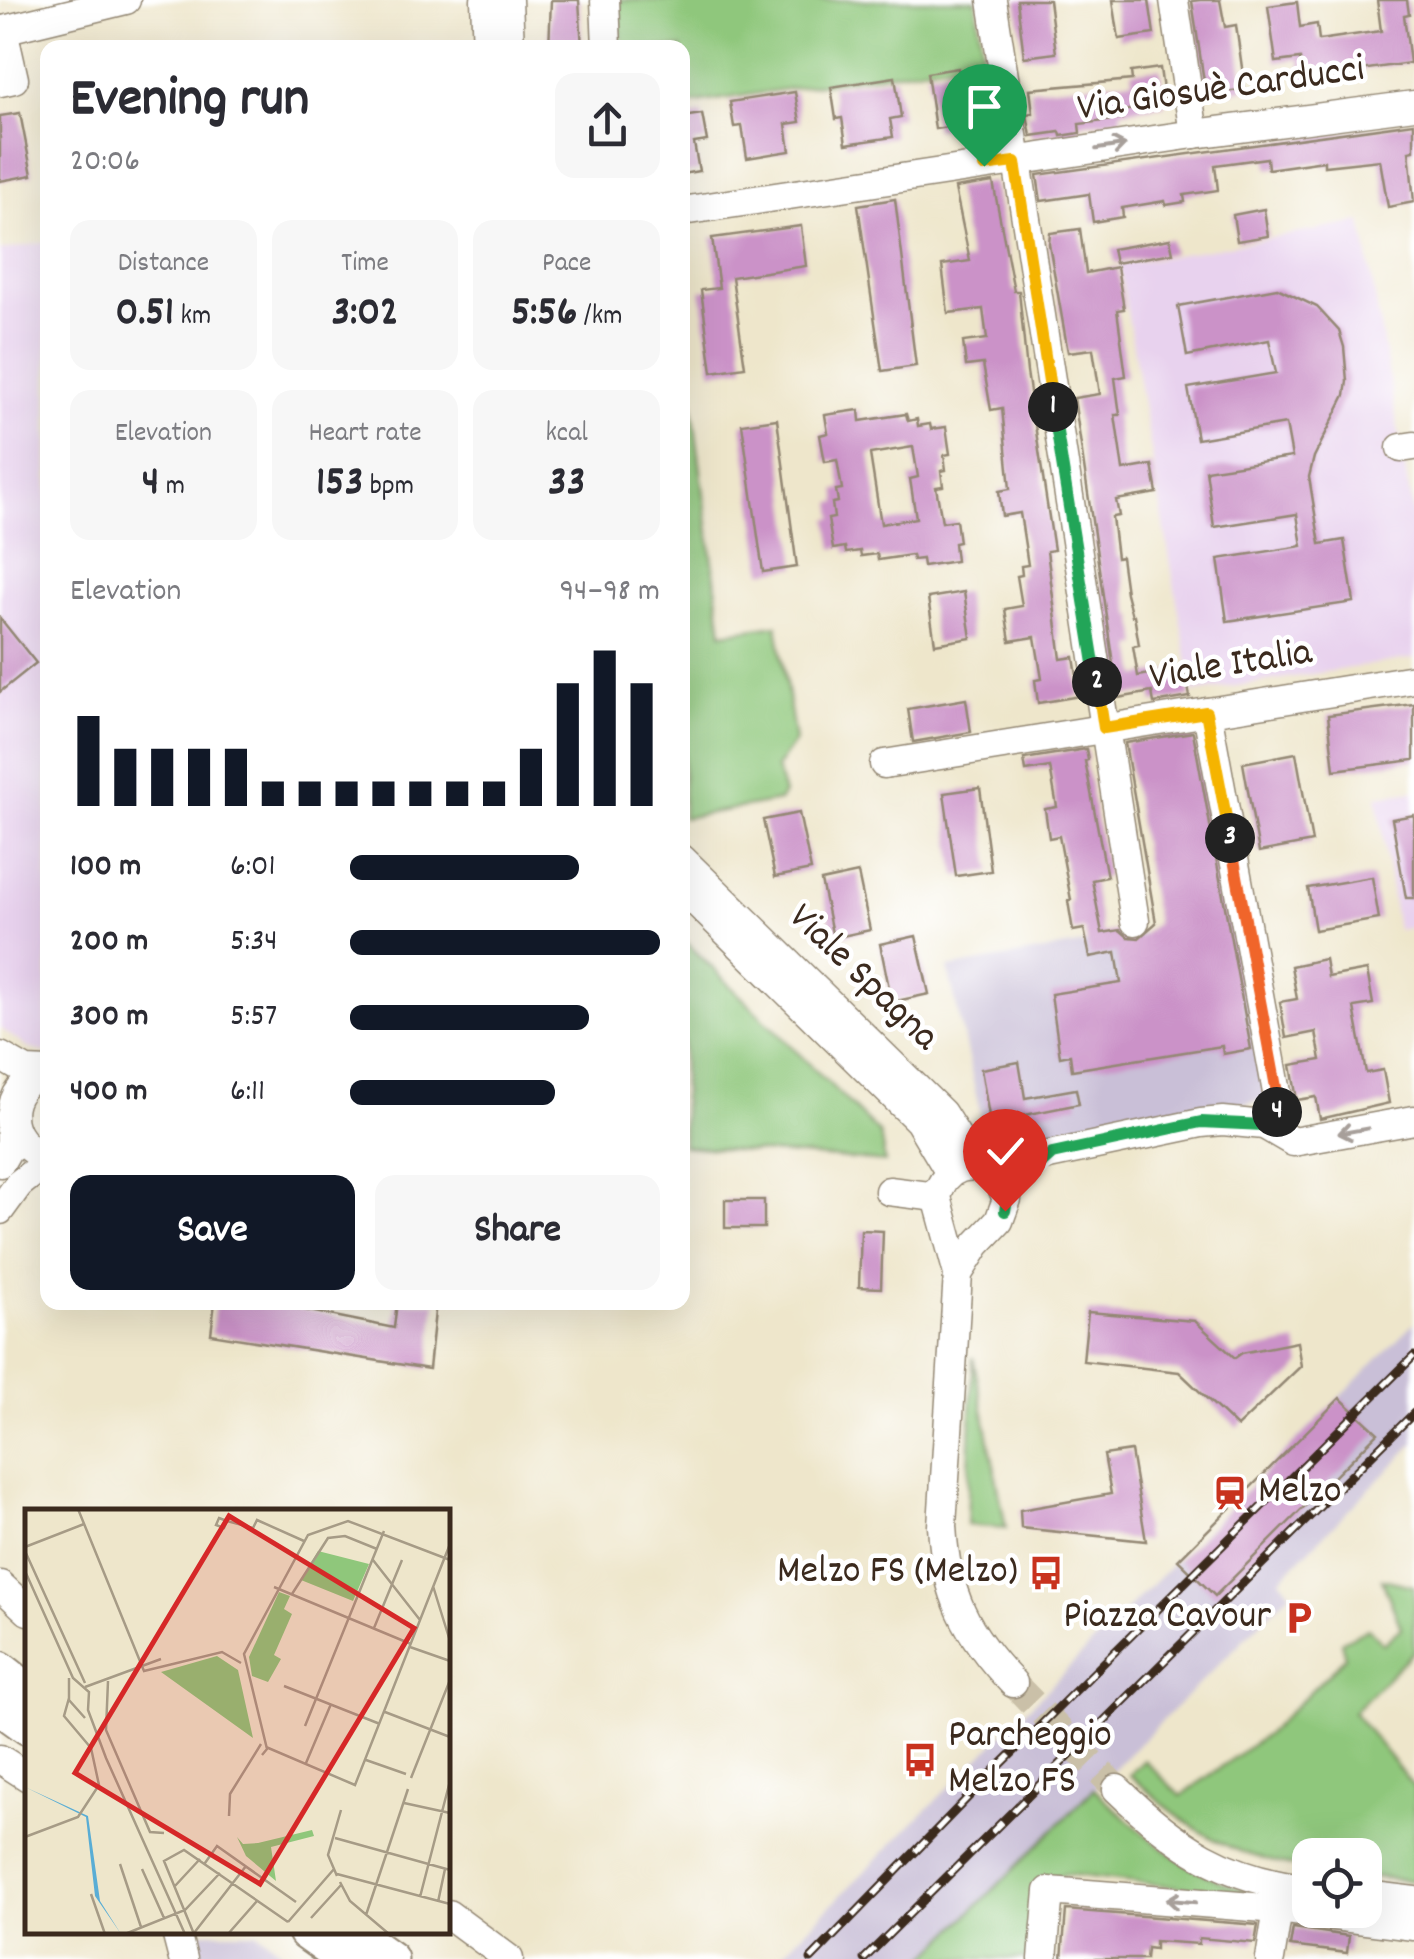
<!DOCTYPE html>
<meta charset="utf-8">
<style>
body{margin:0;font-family:Dekko,sans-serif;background:#f7f7f7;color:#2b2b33;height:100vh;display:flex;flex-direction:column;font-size:38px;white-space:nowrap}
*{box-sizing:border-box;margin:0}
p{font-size:32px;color:#7c7c81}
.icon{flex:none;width:55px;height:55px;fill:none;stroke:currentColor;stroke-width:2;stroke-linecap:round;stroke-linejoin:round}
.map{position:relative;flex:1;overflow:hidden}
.panel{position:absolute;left:40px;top:40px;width:650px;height:1270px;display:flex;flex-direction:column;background:#fff;border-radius:20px;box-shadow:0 10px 40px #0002}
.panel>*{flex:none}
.fabs{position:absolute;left:1292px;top:1838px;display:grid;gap:20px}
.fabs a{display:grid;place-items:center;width:90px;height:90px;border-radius:20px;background:#fff;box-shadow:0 10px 40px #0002;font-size:50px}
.pin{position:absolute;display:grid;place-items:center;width:85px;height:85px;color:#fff;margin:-102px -42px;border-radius:50% 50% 50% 0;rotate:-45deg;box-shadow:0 0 10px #0007}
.pin .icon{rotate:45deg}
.km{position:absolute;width:50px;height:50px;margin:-25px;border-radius:50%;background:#222;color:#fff;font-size:28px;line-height:50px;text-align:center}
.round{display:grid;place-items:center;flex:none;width:105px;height:105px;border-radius:20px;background:#f7f7f7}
.headline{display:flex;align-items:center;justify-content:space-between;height:170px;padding:0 30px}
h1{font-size:55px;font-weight:700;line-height:75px}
.figures{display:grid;grid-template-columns:repeat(3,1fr);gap:15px;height:170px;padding:10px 30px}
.figures div{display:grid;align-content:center;border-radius:20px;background:#f7f7f7;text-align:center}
.figures b{font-size:42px;font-weight:700}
.figures small{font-size:28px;font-weight:400}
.figures p{font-size:28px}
.chart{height:280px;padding:20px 30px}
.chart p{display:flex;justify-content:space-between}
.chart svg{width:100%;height:180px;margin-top:10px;stroke:#111827;stroke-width:6}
.action{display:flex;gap:20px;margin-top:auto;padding:20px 30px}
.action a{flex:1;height:115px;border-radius:20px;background:#111827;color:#fff;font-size:40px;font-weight:700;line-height:115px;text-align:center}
.action a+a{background:#f7f7f7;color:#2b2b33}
ul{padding:0 30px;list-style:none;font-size:32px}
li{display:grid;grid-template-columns:160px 120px 1fr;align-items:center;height:75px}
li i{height:25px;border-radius:12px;background:#111827}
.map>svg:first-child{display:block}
.built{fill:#e8d2ee}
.industrial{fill:#c9bfd7}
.green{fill:#8fc77b;stroke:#65784c;stroke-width:2.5}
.building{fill:#cb92c8;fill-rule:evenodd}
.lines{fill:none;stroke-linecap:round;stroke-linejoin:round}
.minor-tunnel{stroke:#cac0a8;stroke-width:28;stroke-dasharray:28 14;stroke-linecap:butt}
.minor-casing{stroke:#948874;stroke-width:31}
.major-casing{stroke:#948874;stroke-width:39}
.minor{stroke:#fff;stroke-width:28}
.major{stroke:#fff;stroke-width:35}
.rail-casing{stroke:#3b2a1e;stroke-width:9}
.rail{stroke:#fff;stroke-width:5;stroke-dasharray:15;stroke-linecap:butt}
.oneway{stroke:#a79f9a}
.split-1-casing{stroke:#fff;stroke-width:20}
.split-2-casing{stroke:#fff;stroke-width:20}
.split-3-casing{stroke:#fff;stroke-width:20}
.split-4-casing{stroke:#fff;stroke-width:20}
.split-5-casing{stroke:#fff;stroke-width:20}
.split-1{stroke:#f5b400;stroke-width:12}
.split-2{stroke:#22a559;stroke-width:12}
.split-3{stroke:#f5b400;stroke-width:12}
.split-4{stroke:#f0652b;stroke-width:12}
.split-5{stroke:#22a559;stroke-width:12}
.labels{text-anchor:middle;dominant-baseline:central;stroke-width:9;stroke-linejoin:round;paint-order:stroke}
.street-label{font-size:40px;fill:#3b2a1e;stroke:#fff}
.poi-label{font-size:40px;fill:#3b2a1e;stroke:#fff;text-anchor:start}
.inset-road{fill:none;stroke:#a69b86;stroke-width:2.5}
.view{fill:#d62828;fill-opacity:0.15;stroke:#d62828;stroke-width:5}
.inset-edge{fill:none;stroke:#3b2a1e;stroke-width:5}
</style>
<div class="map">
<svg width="1414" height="1959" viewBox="0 0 1414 1959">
<rect width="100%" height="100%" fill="#fff"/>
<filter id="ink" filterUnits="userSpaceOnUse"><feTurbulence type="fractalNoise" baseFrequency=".01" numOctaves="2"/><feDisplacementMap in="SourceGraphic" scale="20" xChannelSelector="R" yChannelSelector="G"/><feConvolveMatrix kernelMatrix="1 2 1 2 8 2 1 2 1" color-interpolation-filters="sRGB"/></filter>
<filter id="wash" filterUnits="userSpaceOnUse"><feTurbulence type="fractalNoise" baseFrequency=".0048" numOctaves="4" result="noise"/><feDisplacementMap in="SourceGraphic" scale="40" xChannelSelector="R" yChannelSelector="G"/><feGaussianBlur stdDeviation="2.25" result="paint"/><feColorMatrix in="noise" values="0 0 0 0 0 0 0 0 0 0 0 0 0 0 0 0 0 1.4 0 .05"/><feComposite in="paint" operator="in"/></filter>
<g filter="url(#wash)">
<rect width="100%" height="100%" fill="#eee6cb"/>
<g class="built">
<polygon points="1362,222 1414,520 1414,658 1193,693 1119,265"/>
<polygon points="47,242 47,1053 28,1048 0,1028 0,251"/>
<polygon points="1414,791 1414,927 1397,930 1377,796"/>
</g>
<g class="industrial">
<polygon points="1237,917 1275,1098 988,1149 948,968"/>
<polygon points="1414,1323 1414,1444 1280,1579 1291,1592 924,1959 777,1959"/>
<polygon points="188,1932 257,1932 292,1959 191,1959"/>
</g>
<g class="green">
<polygon points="619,0 976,0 983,59 683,105 682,48 621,47"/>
<polygon points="683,332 722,633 777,625 795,741 776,768 784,794 779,801 683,818"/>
<polygon points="683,939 880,1134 885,1162 683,1146"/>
<polygon points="973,1357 1006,1528 967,1525"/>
<path d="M1382,1579L1414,1586V1651L1353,1712L1414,1787V1881L1365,1876V1855H1310V1870C1220,1852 1197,1834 1130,1775L1144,1760L1181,1796L1268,1733L1345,1657L1341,1642L1368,1628L1383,1644L1401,1628Z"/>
<path d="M1094,1789C1150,1841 1191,1878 1268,1897L1064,1874L1036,1889L1029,1959H924Z"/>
</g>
<g id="blocks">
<g class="building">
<polygon points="551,0 579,0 582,48 549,48"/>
<polygon points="1017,0 1049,0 1056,53 1024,57"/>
<polygon points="1113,0 1149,0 1154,34 1119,39"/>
<polygon points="1200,0 1220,0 1225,27 1236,25 1245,89 1206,95 1192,1"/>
<polygon points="1377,0 1407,0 1409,14 1404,15 1410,63 1325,75 1325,78 1303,82 1300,59 1276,62 1268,6 1297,2 1300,27 1317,24 1319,40 1381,31"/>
<polygon points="958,68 966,124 935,129 927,73"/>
<polygon points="1160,68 1165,105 1121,111 1122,119 1079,124 1080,133 1061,136 1060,132 1031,136 1027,114 1033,113 1030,89 1132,80 1131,72"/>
<polygon points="895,77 901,117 890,119 893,137 846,144 842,118 836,119 831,87"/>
<polygon points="795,92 800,122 786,124 790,151 747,158 742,126 734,127 730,102"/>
<polygon points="20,113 32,175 0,181 0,116"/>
<polygon points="702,114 707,141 694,143 699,171 682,174 682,117"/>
<polygon points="1414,123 1414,150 1409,151 1414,202 1388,207 1380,160 1324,166 1324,161 1268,169 1267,158 1215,165 1218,190 1184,195 1185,202 1166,205 1165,201 1122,208 1123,217 1093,222 1089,194 1041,201 1037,175"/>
<polygon points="993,182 1014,291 1019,291 1027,372 1054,550 1047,551 1061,659 1074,657 1080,696 1038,703 1035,680 1042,679 1035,637 1010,641 1005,609 1022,606 1017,576 1022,575 1021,566 1028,565 1020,513 1002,516 999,491 1010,489 1002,408 991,410 983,364 966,366 963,342 987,339 983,309 948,313 942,265 970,261 955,188"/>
<polygon points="895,199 916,366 882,371 858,205"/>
<polygon points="1264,209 1268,236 1237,241 1233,215"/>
<polygon points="801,226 806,266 732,277 745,367 712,372 701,290 719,288 712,238"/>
<polygon points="1080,229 1086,273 1117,267 1124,309 1117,310 1126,376 1115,378 1120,415 1115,415 1123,470 1152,465 1157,493 1116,500 1119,516 1112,517 1117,558 1121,557 1126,593 1132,616 1134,615 1139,645 1133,646 1138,676 1185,668 1190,697 1154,703 1152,692 1118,698 1074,398 1100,394 1093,349 1068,352 1049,244 1050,233"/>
<polygon points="1170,239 1173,253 1115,263 1112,249"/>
<polygon points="1277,288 1317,307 1339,331 1344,347 1347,381 1345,395 1314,457 1309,477 1320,544 1344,540 1354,602 1227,621 1218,559 1302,546 1297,514 1214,527 1206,470 1292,457 1286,424 1197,439 1188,388 1276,373 1269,340 1187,356 1178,306"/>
<path d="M859,410L860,421L906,414L908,421L917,419L918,426L930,424L931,429L946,427L950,454L944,455L946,470L941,471L943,486L936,487L942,522L956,520L959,542L954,543L956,561L923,566L922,559L913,560L912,555L878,560L877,554L861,556L860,551L846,553L845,547L833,549L828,519L834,518L832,503L838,502L836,490L842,489L837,460L825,462L820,435L828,433L825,415ZM913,447L918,477L910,479L916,518L881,524L870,454Z"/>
<polygon points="777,419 797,567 763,572 742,424"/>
<polygon points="964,592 971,638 935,644 928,598"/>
<polygon points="0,618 36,663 0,692"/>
<polygon points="966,699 971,732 913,742 908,709"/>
<polygon points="1414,704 1414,760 1334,770 1328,715"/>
<polygon points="1193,732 1251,1049 1223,1054 1222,1046 1072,1070 1070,1055 1060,1057 1051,994 1121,983 1116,952 1090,957 1084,929 1073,931 1068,901 1071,900 1059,836 1049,838 1045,809 1057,807 1050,767 1026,771 1024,759 1086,749 1088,760 1085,761 1107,877 1092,880 1102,933 1120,930 1128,937 1139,938 1156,923 1125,743"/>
<polygon points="1296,753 1312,842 1259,852 1243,763"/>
<polygon points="980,788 991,871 956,876 944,793"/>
<polygon points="799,813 811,870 775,877 763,820"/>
<polygon points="1414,815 1414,898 1406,898 1392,819"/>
<polygon points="858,873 870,930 833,938 821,881"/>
<polygon points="1372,877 1379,919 1315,930 1308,888"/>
<polygon points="916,936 929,994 892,1002 880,944"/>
<polygon points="1325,959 1328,977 1367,970 1373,1004 1354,1007 1366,1073 1383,1070 1389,1103 1320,1119 1316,1097 1297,1100 1291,1065 1321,1060 1316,1032 1286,1038 1280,1002 1297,999 1291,966"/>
<polygon points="1019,1062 1025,1098 1076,1089 1079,1104 990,1122 981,1069"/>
<rect x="725" y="1200" width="39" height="28"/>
<polygon points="861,1230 883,1231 881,1288 859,1287"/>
<polygon points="215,1302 265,1302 394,1328 397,1302 436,1302 429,1369 211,1334"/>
<polygon points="1088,1312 1195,1321 1235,1358 1242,1353 1297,1342 1301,1366 1237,1427 1179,1372 1083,1361"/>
<polygon points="1340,1398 1378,1433 1215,1596 1178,1560"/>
<polygon points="1131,1451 1146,1541 1021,1528 1020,1510 1111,1494 1104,1455"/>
<polygon points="1066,1910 1258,1925 1255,1943 1199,1938 1199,1944 1155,1941 1155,1949 1147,1948 1146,1959 1062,1959"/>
<polygon points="1293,1928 1349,1936 1347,1953 1290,1946"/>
</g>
</g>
</g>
<g filter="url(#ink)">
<use href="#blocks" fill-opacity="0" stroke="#948874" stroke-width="2.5"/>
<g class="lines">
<polyline class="minor-tunnel" points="1013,1683 1117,1789"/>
<g class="minor-casing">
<g id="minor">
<polyline points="485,0 487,48"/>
<polyline points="508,0 510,48"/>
<polyline points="605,0 607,48"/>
<polyline points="992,0 1135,921"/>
<polyline points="1174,0 1194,134"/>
<polyline points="0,30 3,30 14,79 0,82"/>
<polyline points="3,30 126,0"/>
<polyline points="682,211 1194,134 1414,105"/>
<polyline points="1401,448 1414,446"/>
<polyline points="1207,712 1278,1098 1277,1112 1264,1125"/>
<polyline points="884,764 1414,679"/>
<polyline points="682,859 942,1113 975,1165"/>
<polyline points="682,888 919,1121 950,1173"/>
<polyline points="0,1056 26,1071 48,1072"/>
<path d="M48,1072C0,1085 0,1144 48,1157"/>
<polyline points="0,1163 11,1144 10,1118"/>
<polyline points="987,1168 1201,1123 1223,1121 1264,1125 1293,1142 1414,1120"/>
<polyline points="889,1191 937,1197"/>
<polyline points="0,1210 19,1184 48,1161"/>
<path d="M958,1274L977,1244L999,1221L1007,1199L997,1176C973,1158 944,1166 937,1197L958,1274L942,1526C946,1594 966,1634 1013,1683"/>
<polyline points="0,1585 28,1611"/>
<polyline points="0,1759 28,1777"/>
<path d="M1117,1789C1177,1847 1225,1879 1310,1889"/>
<polyline points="1365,1895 1414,1901"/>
<polyline points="448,1914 509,1959"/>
<polyline points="176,1932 183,1959"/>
<polyline points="1043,1959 1049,1891 1278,1909 1414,1926"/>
<polyline points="1270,1959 1278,1909"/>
</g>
</g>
<g class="major-casing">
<g id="major">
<polyline points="0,1669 28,1691"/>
<polyline points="0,1707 28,1727"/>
<polyline points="306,1932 344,1959"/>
<polyline points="352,1932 390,1959"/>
</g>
</g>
<use href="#minor" class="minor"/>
<use href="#major" class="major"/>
<g class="rail-casing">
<g id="rail">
<polyline points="811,1959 981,1784 1414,1356"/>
<polyline points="864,1959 1414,1413"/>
</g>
</g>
<use href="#rail" class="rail"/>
</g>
<defs><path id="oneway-shaft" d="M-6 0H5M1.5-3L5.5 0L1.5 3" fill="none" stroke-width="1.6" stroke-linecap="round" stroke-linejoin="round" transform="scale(2.5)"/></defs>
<g class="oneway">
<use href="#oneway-shaft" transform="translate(1111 147) rotate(-9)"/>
<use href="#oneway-shaft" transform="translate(1353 1131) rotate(170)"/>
<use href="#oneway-shaft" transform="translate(1181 1901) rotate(-175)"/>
</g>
</g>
<g class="lines" filter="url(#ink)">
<g class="split-1-casing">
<polyline id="split-1" points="984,166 1015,162 1053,407"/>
</g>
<g class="split-2-casing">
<polyline id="split-2" points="1053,407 1097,682"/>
</g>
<g class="split-3-casing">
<polyline id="split-3" points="1097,682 1104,728 1206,712 1230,838"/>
</g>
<g class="split-4-casing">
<polyline id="split-4" points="1230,838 1278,1098 1277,1112"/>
</g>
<g class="split-5-casing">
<polyline id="split-5" points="1005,1211 1007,1199 1017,1186 1052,1154 1201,1122 1264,1125 1277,1112"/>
</g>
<use href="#split-1" class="split-1"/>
<use href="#split-2" class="split-2"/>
<use href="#split-3" class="split-3"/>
<use href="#split-4" class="split-4"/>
<use href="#split-5" class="split-5"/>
</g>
<defs>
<g id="station-bare" transform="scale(2.7)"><path d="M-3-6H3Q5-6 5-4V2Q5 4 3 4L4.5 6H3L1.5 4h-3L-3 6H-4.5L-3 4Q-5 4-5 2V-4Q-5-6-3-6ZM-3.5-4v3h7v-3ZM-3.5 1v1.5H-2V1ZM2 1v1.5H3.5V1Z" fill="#c8321e" stroke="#fff" stroke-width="2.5" paint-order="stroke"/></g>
<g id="bus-bare" transform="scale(2.7)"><path d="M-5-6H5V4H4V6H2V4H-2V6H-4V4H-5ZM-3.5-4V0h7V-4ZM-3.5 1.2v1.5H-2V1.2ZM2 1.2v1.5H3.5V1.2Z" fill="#c8321e" stroke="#fff" stroke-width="2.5" paint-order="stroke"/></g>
<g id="parking-bare" transform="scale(2.7)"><path d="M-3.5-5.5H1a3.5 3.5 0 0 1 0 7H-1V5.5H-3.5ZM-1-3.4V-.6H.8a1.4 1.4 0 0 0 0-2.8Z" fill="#c8321e" stroke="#fff" stroke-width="2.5" paint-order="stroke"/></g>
</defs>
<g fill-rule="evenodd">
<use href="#station-bare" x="1230" y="1493"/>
<use href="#bus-bare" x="1046" y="1573"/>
<use href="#parking-bare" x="1299" y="1618"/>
<use href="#bus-bare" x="920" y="1760"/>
</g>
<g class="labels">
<g class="street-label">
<text transform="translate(1221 91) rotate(-8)">Via Giosuè Carducci</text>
<text transform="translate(1231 667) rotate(-9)">Viale Italia</text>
<text transform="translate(862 979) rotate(44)">Viale Spagna</text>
</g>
<g class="poi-label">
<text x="1258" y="1493">Melzo</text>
<text x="1018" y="1573" text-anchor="end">Melzo FS (Melzo)</text>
<text x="1271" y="1618" text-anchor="end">Piazza Cavour</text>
<text x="948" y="1737">Parcheggio<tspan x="948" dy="46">Melzo FS</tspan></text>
</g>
</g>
<g transform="translate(25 1509)">
<rect width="425" height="425" fill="#eee6cb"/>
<path d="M293,42L344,55L328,92L276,71ZM254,83L265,87L259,100L267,105L249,146L256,150L243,173L227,167L224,148ZM192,147L213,161L228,229L136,163ZM287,321L289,327L246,338L251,372L221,347L212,328L218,335L233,334Z" fill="#8fc77b"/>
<path d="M0,278L63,307L75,392L96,425L70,387L61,308Z" fill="#59add5"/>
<path class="inset-road" d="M53,0L119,162L197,143L216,154M194,9L202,12L199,19L191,16ZM202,12L228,19L232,11L279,32M0,38L59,15M0,42L60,174M348,51L395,111M0,62L48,169L64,183L63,201L81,249L160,425M408,77L425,132M249,78L386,135M267,85L303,29L320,27L352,40M349,119L377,51M385,138L425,152M44,169V191L60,209M83,172L81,221L125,323L139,324M259,177L355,215M60,178L136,150M360,203L425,228M280,217L359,22M241,238L330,276L425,35M237,246L242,240L219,145L283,26L323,12L425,51M341,251L381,265M281,254L306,195M386,269L425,171M379,294L425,304M204,307L205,285L236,235M0,328L53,308L74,276L66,239L39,207L44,189M310,329L425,361M180,354L192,337L271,393M95,355L116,418M117,360L139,409M312,365L425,395M312,367L303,346L316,301M315,373L325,392L364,425M149,378L175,350M66,385L80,425M395,388L425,272M413,393L420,360M341,406L383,280M286,409L316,376M263,413L309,360M169,424L221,357M100,425L160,401L195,364M169,425L139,352L159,341L263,413M203,425L232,392"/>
<path class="view" d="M204,7L389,119L235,375L50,264Z"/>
<rect width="425" height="425" class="inset-edge"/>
</g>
</svg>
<div class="fabs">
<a><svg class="icon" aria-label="locate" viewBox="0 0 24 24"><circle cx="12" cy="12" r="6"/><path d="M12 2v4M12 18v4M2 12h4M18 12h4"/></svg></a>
</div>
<div class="pin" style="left:984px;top:166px;background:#1e9e55"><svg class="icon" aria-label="arrive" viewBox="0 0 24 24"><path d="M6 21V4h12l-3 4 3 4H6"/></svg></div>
<div class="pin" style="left:1005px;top:1211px;background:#d93025"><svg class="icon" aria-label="check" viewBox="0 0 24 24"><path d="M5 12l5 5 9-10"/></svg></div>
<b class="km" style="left:1053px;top:407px">1</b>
<b class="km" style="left:1097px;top:682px">2</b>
<b class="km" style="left:1230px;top:838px">3</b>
<b class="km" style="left:1277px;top:1112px">4</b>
<section class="panel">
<div class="headline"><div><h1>Evening run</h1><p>20:06</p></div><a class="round"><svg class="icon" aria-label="share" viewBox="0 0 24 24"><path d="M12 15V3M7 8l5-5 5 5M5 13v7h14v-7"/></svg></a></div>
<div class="figures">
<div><p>Distance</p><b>0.51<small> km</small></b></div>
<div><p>Time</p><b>3:02</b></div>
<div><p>Pace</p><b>5:56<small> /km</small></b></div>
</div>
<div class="figures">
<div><p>Elevation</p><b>4<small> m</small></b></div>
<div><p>Heart rate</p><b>153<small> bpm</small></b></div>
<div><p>kcal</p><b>33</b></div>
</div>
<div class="chart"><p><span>Elevation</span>94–98 m</p>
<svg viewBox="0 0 160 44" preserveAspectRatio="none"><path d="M5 44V22M15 44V30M25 44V30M35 44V30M45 44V30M55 44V38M65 44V38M75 44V38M85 44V38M95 44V38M105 44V38M115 44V38M125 44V30M135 44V14M145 44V6M155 44V14"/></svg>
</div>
<ul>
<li><b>100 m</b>6:01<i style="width:74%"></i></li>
<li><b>200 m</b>5:34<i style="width:100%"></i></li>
<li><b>300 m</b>5:57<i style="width:77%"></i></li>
<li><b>400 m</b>6:11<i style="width:66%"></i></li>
</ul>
<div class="action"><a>Save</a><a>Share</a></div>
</section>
</div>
